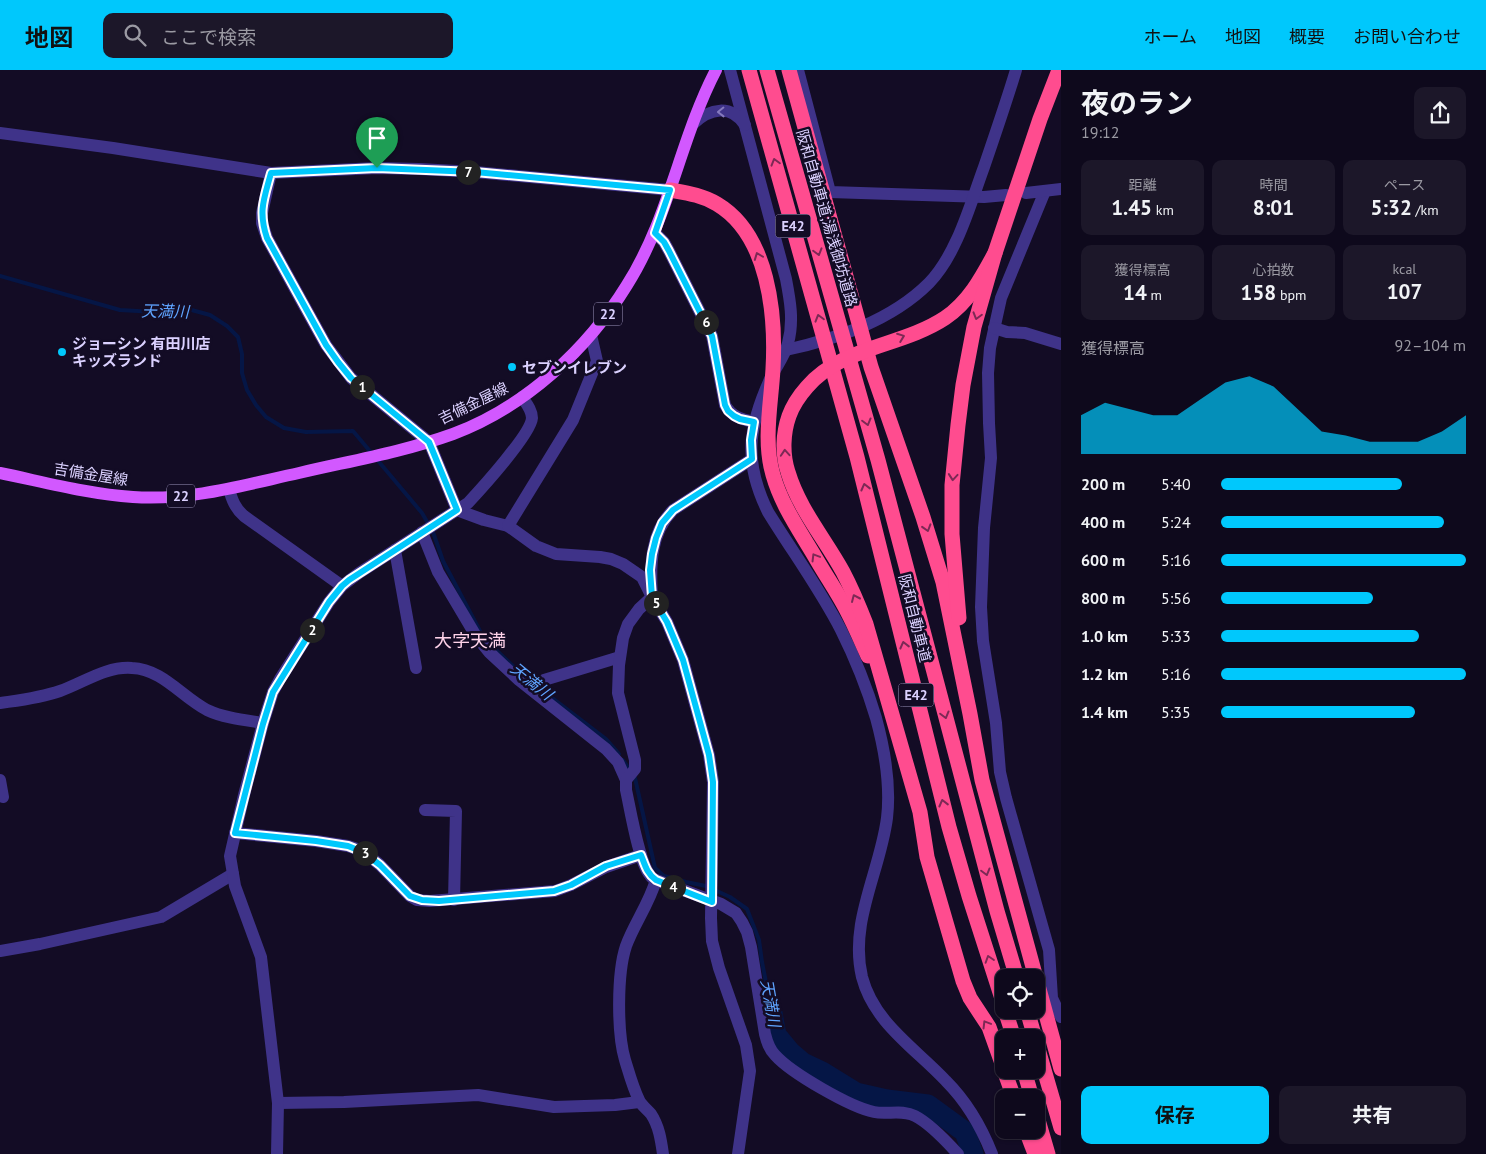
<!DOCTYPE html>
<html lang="ja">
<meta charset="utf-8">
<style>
body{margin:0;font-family:"PT Sans","Noto Sans JP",sans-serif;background:#1c1729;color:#f1f3f6;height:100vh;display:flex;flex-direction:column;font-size:19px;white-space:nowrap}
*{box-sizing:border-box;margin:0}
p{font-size:16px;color:#9b9aa3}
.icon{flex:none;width:28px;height:28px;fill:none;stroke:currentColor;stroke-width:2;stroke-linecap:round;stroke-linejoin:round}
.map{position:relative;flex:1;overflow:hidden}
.details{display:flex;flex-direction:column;background:#0e091c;width:425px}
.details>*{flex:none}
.tools{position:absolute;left:995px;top:899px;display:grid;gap:10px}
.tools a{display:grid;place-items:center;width:50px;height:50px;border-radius:10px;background:#0e091c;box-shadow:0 1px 4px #0004,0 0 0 1px #2e2a3b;font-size:25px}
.pin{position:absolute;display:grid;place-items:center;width:42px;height:42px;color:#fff;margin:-51px -21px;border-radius:50% 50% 50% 0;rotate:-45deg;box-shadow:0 0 5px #0007}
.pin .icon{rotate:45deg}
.km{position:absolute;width:25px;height:25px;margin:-12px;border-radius:50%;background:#222;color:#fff;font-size:14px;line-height:25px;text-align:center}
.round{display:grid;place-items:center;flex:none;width:52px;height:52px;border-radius:10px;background:#1c1729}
.head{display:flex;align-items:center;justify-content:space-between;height:85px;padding:0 20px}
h1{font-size:28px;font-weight:700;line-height:38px}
.metrics{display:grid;grid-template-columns:repeat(3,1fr);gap:8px;height:85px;padding:5px 20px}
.metrics div{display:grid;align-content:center;border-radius:10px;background:#1c1729;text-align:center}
.metrics b{font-size:21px;font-weight:700}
.metrics small{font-size:14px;font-weight:400}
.metrics p{font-size:14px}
.chart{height:140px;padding:10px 20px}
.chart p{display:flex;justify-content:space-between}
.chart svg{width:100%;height:90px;margin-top:5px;fill:#00c8fc;opacity:.7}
.action{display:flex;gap:10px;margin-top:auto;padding:10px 20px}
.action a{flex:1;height:58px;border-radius:10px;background:#00c8fc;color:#111;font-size:20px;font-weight:700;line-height:58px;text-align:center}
.action a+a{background:#1c1729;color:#f1f3f6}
ul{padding:0 20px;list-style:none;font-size:16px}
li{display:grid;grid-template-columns:80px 60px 1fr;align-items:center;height:38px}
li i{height:12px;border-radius:6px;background:#00c8fc}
header{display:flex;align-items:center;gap:30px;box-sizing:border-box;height:70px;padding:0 25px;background:#00c8fc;color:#111}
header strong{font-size:24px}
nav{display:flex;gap:28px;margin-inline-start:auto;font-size:18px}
.search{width:350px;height:45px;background:#1c1729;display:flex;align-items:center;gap:12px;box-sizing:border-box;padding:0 18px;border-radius:10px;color:#9b9aa3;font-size:19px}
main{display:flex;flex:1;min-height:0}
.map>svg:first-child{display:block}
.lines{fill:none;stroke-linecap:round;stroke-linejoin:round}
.stream{stroke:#051646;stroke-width:4}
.river{stroke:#051646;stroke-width:21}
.minor{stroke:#3f3389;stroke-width:12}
.tertiary{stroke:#3f3389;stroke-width:12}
.primary{stroke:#d258ff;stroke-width:12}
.motorway{stroke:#ff4c8f;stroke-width:15}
.oneway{stroke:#857abe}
.oneway2{stroke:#7d2955}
.route-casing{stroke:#fff;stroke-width:10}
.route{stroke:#00c8fc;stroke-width:6}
.poi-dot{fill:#00c8fc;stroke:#130c25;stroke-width:2}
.labels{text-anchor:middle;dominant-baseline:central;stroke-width:5;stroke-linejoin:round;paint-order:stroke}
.shield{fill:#130c25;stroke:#9f96be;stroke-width:1}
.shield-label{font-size:14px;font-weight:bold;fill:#dbd1ff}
.street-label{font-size:15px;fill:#dbd1ff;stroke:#130c25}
.poi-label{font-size:15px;font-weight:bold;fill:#dbd1ff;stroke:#130c25;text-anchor:start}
.water-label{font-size:16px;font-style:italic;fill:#5fa4ff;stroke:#130c25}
.quarter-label{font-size:18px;fill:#ffd3ea;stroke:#130c25}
</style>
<header>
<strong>地図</strong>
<div class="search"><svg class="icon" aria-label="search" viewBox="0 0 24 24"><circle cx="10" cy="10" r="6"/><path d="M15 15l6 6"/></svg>ここで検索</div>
<nav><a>ホーム</a><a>地図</a><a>概要</a><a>お問い合わせ</a></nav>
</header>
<main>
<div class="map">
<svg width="1061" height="1084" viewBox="0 0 1061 1084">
<rect width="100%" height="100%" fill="#130c25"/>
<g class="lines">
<g class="stream">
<polyline points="0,206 120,240 155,242 188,239 210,245 227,256 238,267 242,284 242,303 247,320 256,335 266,347 284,358 306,362 353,361 422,443 433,462 443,491 481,563"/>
<polyline points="493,577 515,598"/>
<polyline points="530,611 606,669 619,684"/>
<polyline points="623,690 635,708 655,798 664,806 686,812 706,816 730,827 747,839 759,870 762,892 772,943"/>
</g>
<polyline class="river" points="772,943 776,965 790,982 803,993 822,1002 856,1023 887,1030 928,1035 965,1062 973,1084"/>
<g class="minor">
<polyline points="798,0 830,122 984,127 1006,125"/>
<polyline points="271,103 262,143 262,153 267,168 306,239 326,275 351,308 429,372 457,440 484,450 508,456 536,476 556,484 600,487 611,489 623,494 642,507 652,527 667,552 683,590 709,685 713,712 711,848 712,871 719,898 746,975 750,1001 738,1084"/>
<polyline points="1045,121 1001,228 990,278 988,303 989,353 991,388 984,458 981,537 983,571 996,653 1000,702 1006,728 1049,880 1052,928 1061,947"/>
<polyline points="1026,123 1061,119"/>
<path d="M655,163L664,172L669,181L712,266L725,335C732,347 741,349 754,352"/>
<polyline points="994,258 1007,262 1025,263 1061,274"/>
<path d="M229,419C232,430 235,438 244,446L342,516"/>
<polyline points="508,456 573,350 597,291 591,265"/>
<polyline points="422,462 438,502 476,566 489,582 519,610 606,679 618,692 626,710"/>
<polyline points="395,480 416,598"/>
<polyline points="544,610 620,587"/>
<path d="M0,633C21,630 40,628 60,621C83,613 106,596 132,598C162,599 182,627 207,640C224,648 244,650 263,653"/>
<polyline points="0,710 3,727"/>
<polyline points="425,740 456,741 454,830"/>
<polyline points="235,763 316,771 348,776 363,781 380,795 410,826 417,830 430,831 555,821 571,815 606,797 641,785"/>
<path d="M656,810L721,834L736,843L742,852L747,862L751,877L765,964C767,972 769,979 775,985C791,1003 850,1037 874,1042C887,1045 902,1039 915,1046C929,1053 948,1073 958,1084"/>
<polyline points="0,881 40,874 161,847 233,804"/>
<polyline points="278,1033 344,1032 478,1025 554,1037 615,1035 639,1032"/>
<path d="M277,1084L278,1033L261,887L235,816L230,786L244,725L263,653L273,622L280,609L329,532L342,516L359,503L468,433C481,419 531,364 532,348C532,340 526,333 522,327"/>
<path d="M663,1084C661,1070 659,1056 651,1044C647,1039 641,1035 639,1030C633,1018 629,1003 625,990C617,963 617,903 626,876C634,854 649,834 656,810C654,809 651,807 650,805C639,793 630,738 626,720V710L635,699V690L618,623L619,595L623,568L628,554L639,539L652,527C650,496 650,463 673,440L752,389"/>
</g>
<g class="tertiary">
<path d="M730,0L786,209C790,230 794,251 788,273C785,286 777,295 771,307C748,357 743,391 768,442C792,481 820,519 841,560C855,588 867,618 876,648C885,681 891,714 887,748C880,802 849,852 862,907C874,953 915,978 946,1011C967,1032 981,1056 992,1084"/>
<path d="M693,54C710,38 731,34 745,55"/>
<polyline points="0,63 113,78 271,103 377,98 419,99 475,102 670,120"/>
<path d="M786,280C836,269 891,251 929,213C957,184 970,135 984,97C995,65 1006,33 1016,0"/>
</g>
<path class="primary" d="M0,403C44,412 88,424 133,427C190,431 244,415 299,403C350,391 403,382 453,364C525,337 587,280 627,215C669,149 680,69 716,0"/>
<g class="motorway">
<polyline points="749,0 857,387 949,757 969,826 1004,935"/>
<polyline points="767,0 878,390 997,841 1017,908"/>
<polyline points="789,0 871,297 923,447 943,512 970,644 982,710 1036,908"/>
<path d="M670,120C687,123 702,125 717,134C769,165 776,245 773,299C771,334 763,371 773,405C782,437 802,464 818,492C828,509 839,525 847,541C855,556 861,571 868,586"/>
<path d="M995,183C982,207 969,232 945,248C901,277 842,276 807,317C799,326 793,335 789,346C783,363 782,384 788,402C799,439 825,469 843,502C852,519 859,536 866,554L920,742L927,787L963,911L970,928L989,957L1004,999"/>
<polyline points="959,548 952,464 952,415 958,355 963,315 974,257 995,183 1040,49 1059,0"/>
<polyline points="1036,908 1061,999"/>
<polyline points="1005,940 1014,968"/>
<polyline points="1027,940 1035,968"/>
<polyline points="1036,972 1061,1058"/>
<polyline points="1004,1000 1014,1028"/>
<polyline points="1024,1000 1032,1028"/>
<polyline points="1036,1043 1048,1084"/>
<polyline points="1026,1060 1035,1084"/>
</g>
</g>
<defs><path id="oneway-chevron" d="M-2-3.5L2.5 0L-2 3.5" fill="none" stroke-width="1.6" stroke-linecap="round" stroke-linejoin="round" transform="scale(1.25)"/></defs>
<use class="oneway" href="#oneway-chevron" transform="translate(721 42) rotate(179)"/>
<g class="oneway2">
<use href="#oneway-chevron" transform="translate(775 92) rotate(-106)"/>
<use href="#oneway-chevron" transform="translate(818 182) rotate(74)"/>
<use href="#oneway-chevron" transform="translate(758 186) rotate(-111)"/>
<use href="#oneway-chevron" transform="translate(977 246) rotate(106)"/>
<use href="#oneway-chevron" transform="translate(819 248) rotate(-106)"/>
<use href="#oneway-chevron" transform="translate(901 267) rotate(-21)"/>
<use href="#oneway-chevron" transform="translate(867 352) rotate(75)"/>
<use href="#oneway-chevron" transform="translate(785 383) rotate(-94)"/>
<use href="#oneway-chevron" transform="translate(953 407) rotate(95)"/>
<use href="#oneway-chevron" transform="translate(865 417) rotate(-104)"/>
<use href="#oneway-chevron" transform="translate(927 458) rotate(73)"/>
<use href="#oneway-chevron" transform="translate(815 487) rotate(-121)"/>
<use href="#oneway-chevron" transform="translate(855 528) rotate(-114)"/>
<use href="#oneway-chevron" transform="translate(904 575) rotate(-104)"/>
<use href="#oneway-chevron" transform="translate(945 645) rotate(75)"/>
<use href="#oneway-chevron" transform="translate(943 733) rotate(-104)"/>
<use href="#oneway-chevron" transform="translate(986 802) rotate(75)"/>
<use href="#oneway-chevron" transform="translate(989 889) rotate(-108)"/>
<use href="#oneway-chevron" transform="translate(986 954) rotate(-121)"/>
</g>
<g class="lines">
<g class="route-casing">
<path id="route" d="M377,98L475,102L670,120L655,163L664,172L669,181L712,266L725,335L728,341L734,346L740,349L754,352L751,370L752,389L673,440L662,453L656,468L652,484L650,500L652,527L667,552L683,590L709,685L713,712L712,832L656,810C647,804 645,795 641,785L606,796L571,815L554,821L439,831L422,830L410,826L380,795L363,782L348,776L316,771L235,763L263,654L273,622L329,532L342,516L349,510L457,440L429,372L351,308L338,292L326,275L267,168C258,141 264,129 271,103Z"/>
</g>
<use href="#route" class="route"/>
</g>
<g class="poi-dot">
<circle cx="62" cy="282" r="5"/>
<circle cx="512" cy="297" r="5"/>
</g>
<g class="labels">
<g class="shield">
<rect x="775.5" y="144.5" width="35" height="23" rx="4"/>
<rect x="594" y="232.5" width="28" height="23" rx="4"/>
<rect x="167" y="414.5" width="28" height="23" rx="4"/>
<rect x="898.5" y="613.5" width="35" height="23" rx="4"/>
</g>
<g class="shield-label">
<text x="793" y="156">E42</text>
<text x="608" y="244">22</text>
<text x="181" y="426">22</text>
<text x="916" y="625">E42</text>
</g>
<g class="street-label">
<text transform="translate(827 148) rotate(74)">阪和自動車道;湯浅御坊道路</text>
<text transform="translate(473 333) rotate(-26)">吉備金屋線</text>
<text transform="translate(91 404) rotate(9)">吉備金屋線</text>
<text transform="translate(915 548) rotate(76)">阪和自動車道</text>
</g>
<g class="poi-label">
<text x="72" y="273">ジョーシン 有田川店<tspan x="72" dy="17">キッズランド</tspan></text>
<text x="522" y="297">セブンイレブン</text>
</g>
<g class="water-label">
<text transform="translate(165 241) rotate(1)">天満川</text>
<text transform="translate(532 611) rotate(39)">天満川</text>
<text transform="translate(771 933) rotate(80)">天満川</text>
</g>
<g class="quarter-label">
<text x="470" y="570">大字天満</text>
</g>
</g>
</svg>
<div class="tools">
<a><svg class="icon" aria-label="locate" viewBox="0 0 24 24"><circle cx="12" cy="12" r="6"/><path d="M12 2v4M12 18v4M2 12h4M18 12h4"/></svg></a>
<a>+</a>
<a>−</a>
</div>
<div class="pin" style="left:377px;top:98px;background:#1e9e55"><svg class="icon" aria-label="arrive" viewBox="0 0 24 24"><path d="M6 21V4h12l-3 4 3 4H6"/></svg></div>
<b class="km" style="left:362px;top:317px">1</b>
<b class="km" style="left:312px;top:560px">2</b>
<b class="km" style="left:365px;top:783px">3</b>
<b class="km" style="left:673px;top:817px">4</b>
<b class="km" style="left:656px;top:533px">5</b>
<b class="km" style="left:706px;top:252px">6</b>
<b class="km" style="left:468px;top:102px">7</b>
</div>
<section class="details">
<div class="head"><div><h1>夜のラン</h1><p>19:12</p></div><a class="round"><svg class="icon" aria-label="share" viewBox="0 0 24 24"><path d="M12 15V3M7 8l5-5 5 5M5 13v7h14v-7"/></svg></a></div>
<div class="metrics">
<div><p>距離</p><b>1.45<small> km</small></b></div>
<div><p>時間</p><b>8:01</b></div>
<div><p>ペース</p><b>5:32<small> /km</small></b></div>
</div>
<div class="metrics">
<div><p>獲得標高</p><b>14<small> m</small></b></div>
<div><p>心拍数</p><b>158<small> bpm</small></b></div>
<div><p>kcal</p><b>107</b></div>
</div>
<div class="chart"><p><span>獲得標高</span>92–104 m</p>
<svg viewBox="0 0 160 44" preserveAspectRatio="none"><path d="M0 44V25L10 19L20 22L30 25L40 25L50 17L60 9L70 6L80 11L90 22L100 33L110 35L120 38L130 38L140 38L150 33L160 25V44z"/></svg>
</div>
<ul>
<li><b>200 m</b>5:40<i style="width:74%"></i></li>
<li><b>400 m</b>5:24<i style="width:91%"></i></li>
<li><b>600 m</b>5:16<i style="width:100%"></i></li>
<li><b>800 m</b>5:56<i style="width:62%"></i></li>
<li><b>1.0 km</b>5:33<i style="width:81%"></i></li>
<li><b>1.2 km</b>5:16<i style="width:100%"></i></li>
<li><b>1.4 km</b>5:35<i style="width:79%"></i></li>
</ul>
<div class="action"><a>保存</a><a>共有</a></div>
</section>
</main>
